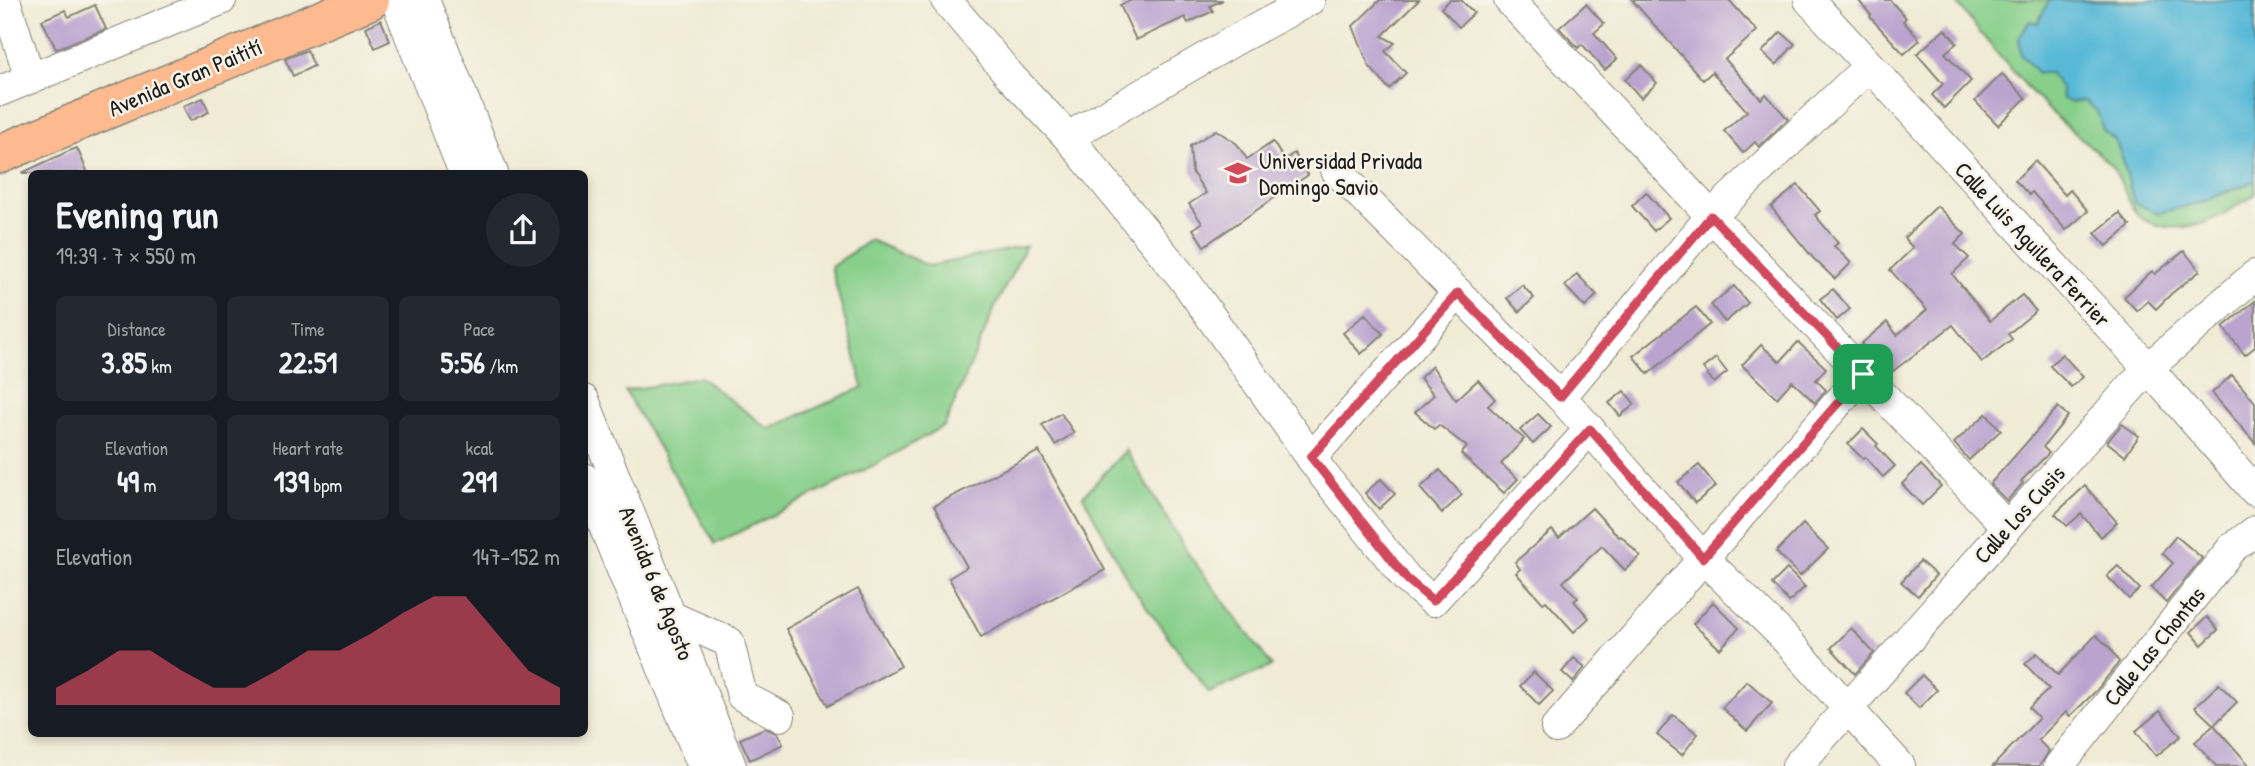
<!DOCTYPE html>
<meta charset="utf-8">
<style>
body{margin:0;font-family:"Patrick Hand",sans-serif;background:#242831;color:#f1f3f6;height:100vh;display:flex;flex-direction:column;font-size:26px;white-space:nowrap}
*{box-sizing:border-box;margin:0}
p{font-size:23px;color:#9ea1a6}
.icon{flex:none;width:38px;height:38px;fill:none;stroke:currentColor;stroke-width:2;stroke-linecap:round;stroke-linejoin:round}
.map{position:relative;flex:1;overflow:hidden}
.side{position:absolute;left:28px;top:170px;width:560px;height:567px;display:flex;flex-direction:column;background:#171b24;border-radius:10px;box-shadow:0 4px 10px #0003}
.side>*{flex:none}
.pin{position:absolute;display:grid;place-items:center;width:60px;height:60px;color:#fff;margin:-30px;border-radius:14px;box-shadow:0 4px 10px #0006}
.round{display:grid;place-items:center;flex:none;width:74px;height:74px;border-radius:37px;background:#242831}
.headline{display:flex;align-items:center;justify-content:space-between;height:119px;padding:0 28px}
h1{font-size:38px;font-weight:800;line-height:52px}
.figures{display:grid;grid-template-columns:repeat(3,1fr);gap:10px;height:119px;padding:7px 28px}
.figures div{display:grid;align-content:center;border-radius:10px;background:#242831;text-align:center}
.figures b{font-size:30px;font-weight:800}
.figures small{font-size:19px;font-weight:400}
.figures p{font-size:19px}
.chart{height:196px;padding:14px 28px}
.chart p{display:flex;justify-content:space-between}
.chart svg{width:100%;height:126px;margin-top:7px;fill:#d1495b;opacity:.7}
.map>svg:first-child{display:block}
.green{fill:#87cf8a;stroke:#527653;stroke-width:2}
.water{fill:#58b9d7;stroke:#3a6a7a;stroke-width:2}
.building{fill:#baa3cf}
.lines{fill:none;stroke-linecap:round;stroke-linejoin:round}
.minor-casing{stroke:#868478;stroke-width:32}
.major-casing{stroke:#868478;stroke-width:41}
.minor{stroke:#fff;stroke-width:30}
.major{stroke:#fcba8e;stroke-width:38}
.route-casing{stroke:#fff;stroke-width:14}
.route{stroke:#d1495b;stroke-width:9}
.labels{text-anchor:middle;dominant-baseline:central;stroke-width:5;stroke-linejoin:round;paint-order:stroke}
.street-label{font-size:23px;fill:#1c1c1c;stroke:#f7f3e8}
.poi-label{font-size:23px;fill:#1c1c1c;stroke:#f7f3e8;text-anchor:start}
</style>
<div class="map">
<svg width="2255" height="766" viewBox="0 0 2255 766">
<rect width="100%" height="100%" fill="#f7f3e8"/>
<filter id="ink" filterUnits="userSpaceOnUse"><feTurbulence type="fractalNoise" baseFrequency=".0143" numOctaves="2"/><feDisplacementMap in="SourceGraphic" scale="14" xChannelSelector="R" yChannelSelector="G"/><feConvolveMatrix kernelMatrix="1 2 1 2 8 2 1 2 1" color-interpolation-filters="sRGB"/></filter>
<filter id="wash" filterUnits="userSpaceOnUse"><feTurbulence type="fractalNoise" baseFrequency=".00686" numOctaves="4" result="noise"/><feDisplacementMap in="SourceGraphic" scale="28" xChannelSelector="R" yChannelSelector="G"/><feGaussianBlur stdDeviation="1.57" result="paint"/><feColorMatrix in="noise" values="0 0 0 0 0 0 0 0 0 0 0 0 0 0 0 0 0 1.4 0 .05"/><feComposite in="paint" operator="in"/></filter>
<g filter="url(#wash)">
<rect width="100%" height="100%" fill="#f1ebd5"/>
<g class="green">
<path d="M1955,0H2255V195C2218,217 2190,239 2146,221C2128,213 2124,181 2112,167C2094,147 2072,132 2053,114C2018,79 1984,40 1955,0Z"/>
<polygon points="870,240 929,266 1026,246 996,305 945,425 874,465 715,544 625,391 700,377 769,429 863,387 831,267"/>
<polygon points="1126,450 1187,552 1272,666 1209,693 1130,584 1083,496"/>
</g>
<polygon class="water" points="2049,0 2138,2 2142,0 2255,0 2255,181 2199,203 2159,213 2134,203 2123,160 2115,140 2103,130 2097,111 2085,101 2069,102 2062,98 2061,88 2050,73 2038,73 2021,55 2019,37 2030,21 2038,23"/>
<g id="blocks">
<g class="building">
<polygon points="1132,0 1223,0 1210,6 1213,11 1188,23 1185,17 1136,40 1120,5"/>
<polygon points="1380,0 1419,0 1382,36 1395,43 1385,51 1406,73 1389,89 1369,66 1353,26"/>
<polygon points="1450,0 1461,0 1474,13 1459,27 1441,8"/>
<polygon points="1632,0 1729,0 1757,31 1725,59 1761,99 1766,94 1788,119 1759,147 1755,142 1743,153 1724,131 1747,111 1712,72 1703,80"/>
<polygon points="1858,0 1890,0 1906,18 1903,21 1920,40 1904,54 1870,17 1871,15"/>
<polygon points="1586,4 1604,24 1594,33 1617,59 1605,70 1582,44 1578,48 1559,28"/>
<polygon points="95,5 106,29 56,49 42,20 65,10 69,17"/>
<polygon points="381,20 390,41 375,48 366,27"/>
<polygon points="1945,29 1957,43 1945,53 1971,81 1944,108 1932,95 1943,84 1917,54"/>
<polygon points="1781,32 1795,44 1776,65 1762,52"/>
<polygon points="307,50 314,66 293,76 285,59"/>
<polygon points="1641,65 1657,83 1641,98 1625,80"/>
<polygon points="2002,74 2026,98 1998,125 1975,101"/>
<polygon points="203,98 209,112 190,121 183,106"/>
<polygon points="1216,130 1237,144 1247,159 1273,142 1284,160 1294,153 1308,175 1204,246 1193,229 1202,223 1189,204 1206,193 1192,172 1190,146"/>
<polygon points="77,148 88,173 22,173 69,151"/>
<polygon points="2035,161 2065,195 2070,190 2088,211 2066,230 2032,192 2029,195 2015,180"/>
<polygon points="1798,185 1820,211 1815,215 1838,243 1834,246 1851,263 1835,279 1813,258 1771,207"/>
<polygon points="1646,192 1669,218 1654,231 1632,206"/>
<polygon points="1937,206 1965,234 1955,244 1969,258 1952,274 1990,321 2022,295 2036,311 2008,334 2012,339 1982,362 1953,325 1888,375 1861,344 1887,322 1897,335 1927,310 1890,270 1913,248 1904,238"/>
<polygon points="2119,213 2130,226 2107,246 2095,233"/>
<polygon points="2184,251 2200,271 2172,293 2156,309 2148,301 2137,311 2124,297 2152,271 2155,274"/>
<polygon points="1577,274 1597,295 1585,307 1565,286"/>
<polygon points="1522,285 1534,298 1519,312 1507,298"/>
<polygon points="1734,286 1748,303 1725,322 1711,305"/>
<polygon points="1833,289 1850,309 1837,320 1820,299"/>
<polygon points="2255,301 2255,347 2245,355 2223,327"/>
<polygon points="1696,307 1710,324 1648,374 1633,356"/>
<polygon points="1365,314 1383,334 1361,354 1343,333"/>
<polygon points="1798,342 1826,368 1816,380 1826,390 1815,403 1792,381 1777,398 1742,365 1761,345 1780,362"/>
<polygon points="2062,354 2083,377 2071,387 2050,366"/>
<polygon points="1716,358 1727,372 1714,383 1703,368"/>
<polygon points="1432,366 1456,400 1478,380 1495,399 1488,406 1524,439 1501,464 1518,479 1504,493 1461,454 1467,447 1439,425 1434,429 1415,412 1434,395 1420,378"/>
<polygon points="2232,375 2255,402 2255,443 2212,393"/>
<polygon points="1624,391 1635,404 1620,416 1609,403"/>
<polygon points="2058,407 2068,416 2043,447 2049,453 2021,481 2023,483 2007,501 1990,484"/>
<polygon points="1061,413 1074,433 1055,445 1042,425"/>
<polygon points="1538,414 1551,427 1533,444 1520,430"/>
<polygon points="1986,414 2001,430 1969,460 1954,443"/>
<polygon points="2122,424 2139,436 2125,456 2107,442"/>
<polygon points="1863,429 1878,444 1876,446 1895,466 1883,477 1865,457 1863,459 1848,444"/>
<polygon points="1039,451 1105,570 981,637 949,578 967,567 934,506"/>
<polygon points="1699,465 1716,486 1695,503 1678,482"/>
<polygon points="1921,465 1941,486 1922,505 1902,484"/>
<polygon points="1440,470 1462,495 1442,513 1420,488"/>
<polygon points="1381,479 1395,494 1379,509 1365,493"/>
<polygon points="2085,486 2117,522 2101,537 2081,514 2067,526 2055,514"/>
<polygon points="1592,508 1619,537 1621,536 1640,556 1625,570 1602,546 1563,582 1578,598 1574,601 1589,618 1574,632 1546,601 1543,603 1516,573 1520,569 1515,562 1552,530 1559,538"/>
<polygon points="1803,524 1828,549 1800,576 1776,552"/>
<polygon points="2176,536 2202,558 2166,603 2151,588 2173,563 2162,553"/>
<polygon points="1920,561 1936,575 1918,596 1901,582"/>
<polygon points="2118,566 2140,589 2129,599 2107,576"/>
<polygon points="1787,569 1805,587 1789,602 1772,584"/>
<polygon points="858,589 901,666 828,706 786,629"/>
<polygon points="1713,602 1739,628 1720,649 1693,624"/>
<polygon points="2207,617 2218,630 2202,645 2191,632"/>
<polygon points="1851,628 1874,653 1855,674 1831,648"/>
<polygon points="2096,635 2109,647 2119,662 2096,691 2070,716 2066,712 2038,740 2049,751 2042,762 2039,766 1993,766 2039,718 2029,708 2049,689 2025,664 2037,653 2058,675"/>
<polygon points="1574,658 1585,667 1573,682 1562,672"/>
<polygon points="1534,672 1553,691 1539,705 1520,686"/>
<polygon points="1922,675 1937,690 1919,708 1904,693"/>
<polygon points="1747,681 1772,703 1747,731 1722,708"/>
<polygon points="2219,684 2237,702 2214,725 2195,707"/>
<polygon points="2160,711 2181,736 2156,756 2136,731"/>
<polygon points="1673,715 1698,734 1682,755 1657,735"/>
<polygon points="2214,725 2250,766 2216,766 2195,742"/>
<polygon points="765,728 777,733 783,744 750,760 740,739"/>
</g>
</g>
</g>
<g filter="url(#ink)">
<use href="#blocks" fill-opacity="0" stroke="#868478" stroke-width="2"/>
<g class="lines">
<g class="minor-casing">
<g id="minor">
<polyline points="5,0 30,78"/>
<polyline points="396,0 464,173"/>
<polyline points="424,0 493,173"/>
<polyline points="946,0 1011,77 1068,137 1237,39 1310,0"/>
<polyline points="1509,0 1711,216 1863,374 2007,527"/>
<polyline points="1809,0 2148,368 2255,491"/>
<polyline points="0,91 221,0"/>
<polyline points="1068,137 1183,278 1322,473 1407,579 1433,601 1590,429"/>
<polyline points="1336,170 1561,397 1703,558 1780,633 1900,766"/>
<polyline points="1561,397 1711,216 1868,67"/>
<polyline points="584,400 731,766"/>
<polyline points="1311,458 1458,293"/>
<polyline points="584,478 703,766"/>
<polyline points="661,618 670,616 729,642 742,696 780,716"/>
<polyline points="1556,728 1863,374"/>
<polyline points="1797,766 2148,368 2255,275"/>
<polyline points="2059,766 2232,548 2255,531"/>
</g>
</g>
<g class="major-casing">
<polyline id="major" points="0,154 370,0"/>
</g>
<use href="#minor" class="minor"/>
<use href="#major" class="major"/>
</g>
</g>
<g class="lines" filter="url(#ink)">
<g class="route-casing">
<polygon id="route" points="1711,216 1863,374 1703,558 1590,429 1433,601 1407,579 1311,457 1458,293 1560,397"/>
</g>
<use href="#route" class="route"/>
</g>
<defs>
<g id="university-bare" transform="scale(2.1)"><path d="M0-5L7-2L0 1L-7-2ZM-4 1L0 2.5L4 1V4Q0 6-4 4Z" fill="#d1495b" stroke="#f7f3e8" stroke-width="2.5" paint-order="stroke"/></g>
</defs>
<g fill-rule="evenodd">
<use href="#university-bare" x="1238" y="173"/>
</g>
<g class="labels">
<g class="street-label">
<text transform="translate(185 77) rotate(-23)">Avenida Gran Paitití</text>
<text transform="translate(2033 244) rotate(47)">Calle Luis Aguilera Ferrier</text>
<text transform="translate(2019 514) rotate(-48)">Calle Los Cusis</text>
<text transform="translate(657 583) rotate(68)">Avenida 6 de Agosto</text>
<text transform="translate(2154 646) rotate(-51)">Calle Las Chontas</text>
</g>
<g class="poi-label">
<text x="1259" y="160">Universidad Privada<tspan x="1259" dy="26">Domingo Savio</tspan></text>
</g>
</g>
</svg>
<div class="pin" style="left:1863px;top:374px;background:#1e9e55"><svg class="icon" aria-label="arrive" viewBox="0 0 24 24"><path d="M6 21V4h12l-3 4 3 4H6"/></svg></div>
<section class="side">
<div class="headline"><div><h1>Evening run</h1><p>19:39 · 7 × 550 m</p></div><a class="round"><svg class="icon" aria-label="share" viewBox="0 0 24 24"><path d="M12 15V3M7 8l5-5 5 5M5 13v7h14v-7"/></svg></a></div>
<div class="figures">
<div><p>Distance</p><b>3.85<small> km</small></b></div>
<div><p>Time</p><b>22:51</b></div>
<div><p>Pace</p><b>5:56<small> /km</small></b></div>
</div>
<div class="figures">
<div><p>Elevation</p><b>49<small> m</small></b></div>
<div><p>Heart rate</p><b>139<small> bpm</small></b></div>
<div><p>kcal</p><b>291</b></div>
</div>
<div class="chart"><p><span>Elevation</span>147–152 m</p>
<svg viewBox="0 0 160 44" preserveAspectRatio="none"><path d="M0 44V38L10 32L20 25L30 25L40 32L50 38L60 38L70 32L80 25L90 25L100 19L110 12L120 6L130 6L140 19L150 32L160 38V44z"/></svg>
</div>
</section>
</div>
